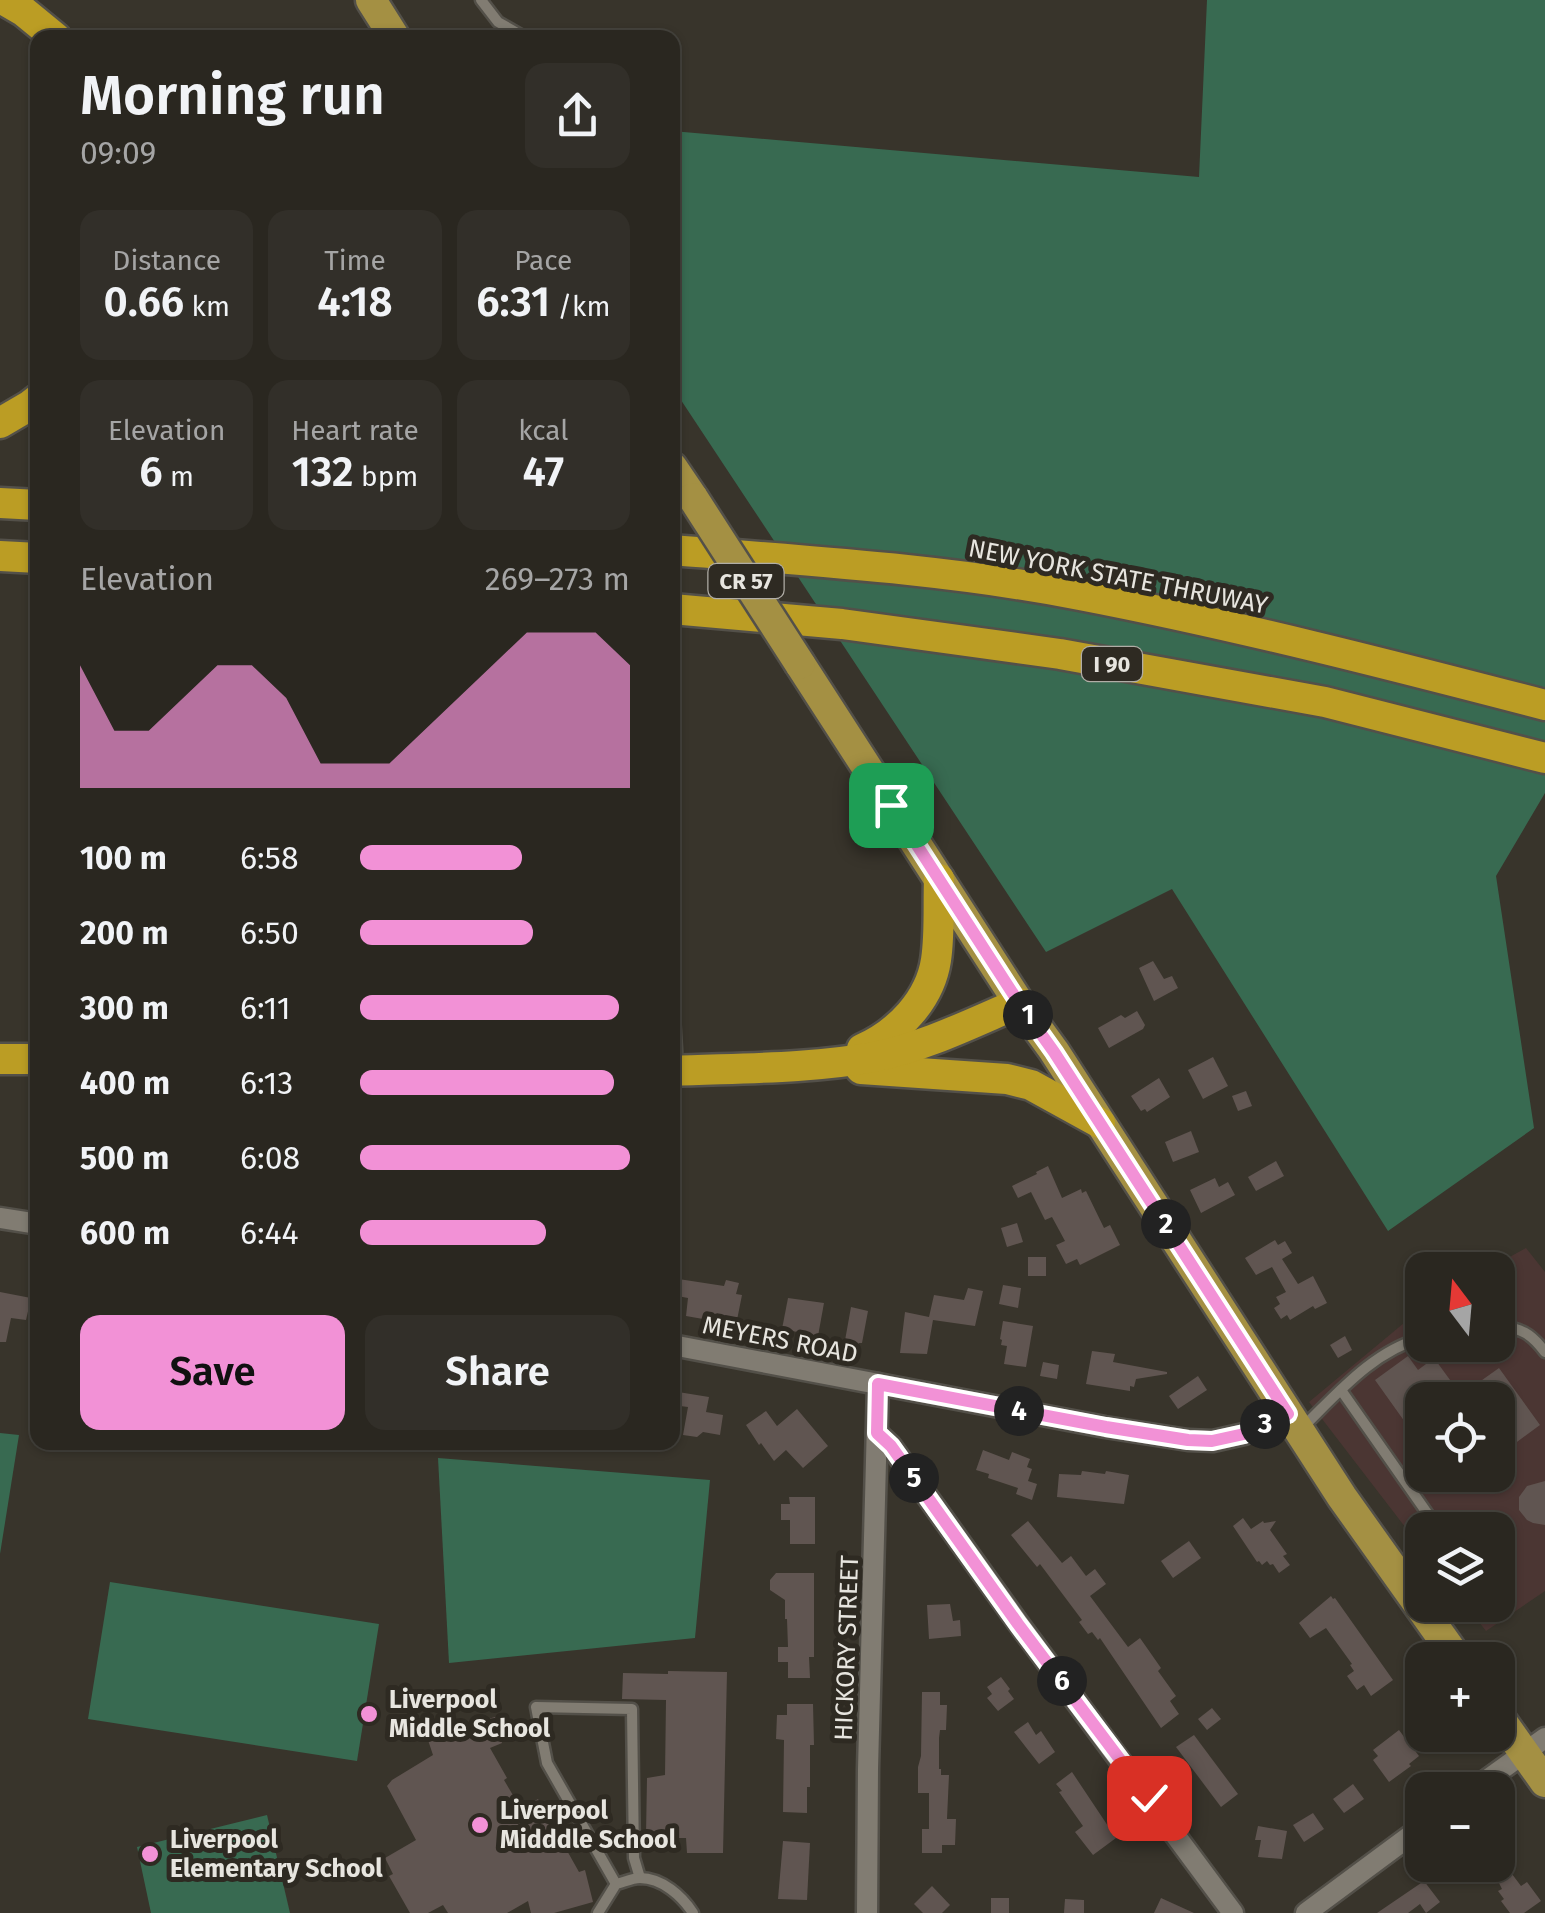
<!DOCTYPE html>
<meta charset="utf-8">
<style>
body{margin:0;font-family:"Fira Sans",sans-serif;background:#322f29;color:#f1f3f6;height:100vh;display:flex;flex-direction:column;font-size:38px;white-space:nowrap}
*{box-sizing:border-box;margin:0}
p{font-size:32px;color:#a5a5a5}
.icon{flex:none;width:55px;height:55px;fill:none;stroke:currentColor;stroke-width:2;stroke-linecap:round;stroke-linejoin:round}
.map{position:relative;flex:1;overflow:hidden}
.details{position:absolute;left:30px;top:30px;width:650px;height:1420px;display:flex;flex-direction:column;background:#2a2720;border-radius:20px;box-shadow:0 2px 8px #0004,0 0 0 2px #46443e}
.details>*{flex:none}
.needle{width:65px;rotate:344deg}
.tools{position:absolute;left:1405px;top:1252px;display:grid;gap:20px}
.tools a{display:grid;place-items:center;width:110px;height:110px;border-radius:20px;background:#2a2720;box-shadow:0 2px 8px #0004,0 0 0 2px #46443e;font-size:50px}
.pin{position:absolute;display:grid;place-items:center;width:85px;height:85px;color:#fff;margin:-42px;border-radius:20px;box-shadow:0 5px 15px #0006}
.km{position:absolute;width:50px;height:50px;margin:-25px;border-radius:50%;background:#222;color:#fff;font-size:28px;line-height:50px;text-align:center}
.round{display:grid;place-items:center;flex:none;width:105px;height:105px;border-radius:20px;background:#322f29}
.overview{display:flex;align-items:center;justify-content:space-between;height:170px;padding:0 50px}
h1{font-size:55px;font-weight:600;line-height:75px}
.stats{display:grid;grid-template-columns:repeat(3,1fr);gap:15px;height:170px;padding:10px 50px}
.stats div{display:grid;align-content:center;border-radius:20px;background:#322f29;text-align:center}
.stats b{font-size:42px;font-weight:600}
.stats small{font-size:28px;font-weight:400}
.stats p{font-size:28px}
.chart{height:280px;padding:20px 50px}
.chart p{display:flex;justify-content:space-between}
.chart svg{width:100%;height:180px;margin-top:10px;fill:#f291d6;opacity:.7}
.action{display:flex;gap:20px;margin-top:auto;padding:20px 50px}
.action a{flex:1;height:115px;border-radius:20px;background:#f291d6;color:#111;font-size:40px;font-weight:600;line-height:115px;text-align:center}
.action a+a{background:#322f29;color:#f1f3f6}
ul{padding:0 50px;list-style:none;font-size:32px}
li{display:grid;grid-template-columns:160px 120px 1fr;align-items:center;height:75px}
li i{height:25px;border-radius:12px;background:#f291d6}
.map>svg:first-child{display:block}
.commercial{fill:#4b3633;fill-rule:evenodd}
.green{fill:#386a51}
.building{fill:#605551}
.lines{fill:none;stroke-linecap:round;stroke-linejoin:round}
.lane-casing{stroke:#535049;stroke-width:15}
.street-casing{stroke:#535049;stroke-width:25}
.primary-casing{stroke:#535049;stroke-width:35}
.highway-casing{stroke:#535049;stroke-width:35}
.lane{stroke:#817c72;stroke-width:10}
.street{stroke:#817c72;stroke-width:20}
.primary{stroke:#a49043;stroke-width:30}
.highway{stroke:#bb9d24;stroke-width:30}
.primary-bridge-casing{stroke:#535049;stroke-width:35;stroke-linecap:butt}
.primary-bridge{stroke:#a49043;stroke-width:30}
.route-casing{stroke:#fff;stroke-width:20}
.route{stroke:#f291d6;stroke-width:12}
.poi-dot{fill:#f291d6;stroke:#2e2a22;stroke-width:4}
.labels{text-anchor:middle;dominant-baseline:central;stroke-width:10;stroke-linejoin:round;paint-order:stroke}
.shield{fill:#2e2a22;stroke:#b0ada6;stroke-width:2.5}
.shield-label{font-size:22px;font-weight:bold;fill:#e7e5df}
.street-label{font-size:25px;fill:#e7e5df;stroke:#2e2a22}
.poi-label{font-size:25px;font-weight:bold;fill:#e7e5df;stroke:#2e2a22;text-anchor:start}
</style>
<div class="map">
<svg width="1545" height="1913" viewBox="0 0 1545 1913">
<rect width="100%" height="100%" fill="#38342b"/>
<path class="commercial" d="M1526,1248L1545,1272V1591L1486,1631L1466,1605H1498V1530H1422V1549L1309,1402L1422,1308V1345H1498V1270H1486ZM1422,1400H1498V1475H1422Z"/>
<g class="green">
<polygon points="1207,0 1545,0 1545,793 1496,876 1534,1128 1388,1231 1172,889 1046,952 673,388 672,131 1199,177"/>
<polygon points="0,1433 19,1435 0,1554"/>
<polygon points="438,1458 710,1480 695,1638 449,1663"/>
<polygon points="110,1582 379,1624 357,1761 88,1719"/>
<polygon points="267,1815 290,1913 151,1913 137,1847"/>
</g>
<g class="building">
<polygon points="1153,961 1164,979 1172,976 1178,988 1154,1001 1139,968"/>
<polygon points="1137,1011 1145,1025 1143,1029 1109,1048 1098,1028 1121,1015 1125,1018"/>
<polygon points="1213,1057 1228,1086 1203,1099 1188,1070"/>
<polygon points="1159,1078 1170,1097 1147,1112 1145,1109 1141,1111 1131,1096"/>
<polygon points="1246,1091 1252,1106 1238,1111 1232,1096"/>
<polygon points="1191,1131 1199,1152 1173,1162 1165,1142"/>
<polygon points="1276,1161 1284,1176 1256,1191 1248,1177"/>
<polygon points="1048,1166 1062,1198 1081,1189 1082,1193 1086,1191 1104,1228 1110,1225 1120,1245 1080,1265 1077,1259 1066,1264 1056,1245 1065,1241 1052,1217 1045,1220 1031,1192 1018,1198 1012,1186 1037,1174 1036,1172"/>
<polygon points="1215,1178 1219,1187 1228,1182 1235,1195 1201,1213 1190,1190"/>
<polygon points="1017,1223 1023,1242 1007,1247 1001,1228"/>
<polygon points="1275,1240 1278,1245 1285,1241 1292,1253 1282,1259 1298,1284 1313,1276 1327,1303 1315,1309 1313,1306 1290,1320 1287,1315 1281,1319 1274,1308 1280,1304 1276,1297 1286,1292 1272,1267 1256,1275 1245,1258"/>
<rect x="1028" y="1257" width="18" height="19"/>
<polygon points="672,1278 724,1286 726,1280 739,1283 736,1294 742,1295 737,1320 704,1313 703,1319 686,1316 688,1298 672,1295"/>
<polygon points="1003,1285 1021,1288 1018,1308 999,1304"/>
<polygon points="968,1288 983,1291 975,1326 933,1320 927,1354 900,1353 905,1312 929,1317 934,1295 964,1300"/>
<polygon points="0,1292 31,1298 26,1320 11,1318 6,1342 0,1342"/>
<polygon points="788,1298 824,1303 818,1336 782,1329"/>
<polygon points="851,1307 868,1311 862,1343 859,1343 858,1349 844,1346"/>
<polygon points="1003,1321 1033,1326 1026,1367 1004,1364 1007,1346 1001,1345 1002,1340 1000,1339"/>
<polygon points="1345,1336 1352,1350 1338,1358 1330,1345"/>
<polygon points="1092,1351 1115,1354 1113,1362 1167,1372 1167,1374 1136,1379 1134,1387 1130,1386 1130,1391 1086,1384"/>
<polygon points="1408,1356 1418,1370 1434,1358 1461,1395 1499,1368 1540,1425 1498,1456 1498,1400 1422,1400 1422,1446 1375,1380"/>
<polygon points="1043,1362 1059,1365 1057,1379 1040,1376"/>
<polygon points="1198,1376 1207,1390 1178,1409 1169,1396"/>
<polygon points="672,1391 709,1397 706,1412 723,1415 720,1435 703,1432 697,1437 683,1435 688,1407 672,1405"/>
<polygon points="797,1409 828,1446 803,1468 786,1450 774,1461 761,1443 759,1445 746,1425 766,1411 777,1426"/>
<polygon points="983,1450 1009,1460 1012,1452 1030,1459 1027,1467 1032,1469 1028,1481 1037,1484 1032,1500 1016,1494 1018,1488 988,1478 989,1474 976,1470"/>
<polygon points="1082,1471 1105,1474 1106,1471 1129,1475 1124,1504 1057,1497 1059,1474 1081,1475"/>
<polygon points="1438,1475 1471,1475 1450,1491"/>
<polygon points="1545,1481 1545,1525 1533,1523 1527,1520 1519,1510 1519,1497 1527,1486"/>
<polygon points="789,1497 815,1497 815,1544 790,1544 790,1520 781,1520 781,1504 790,1504"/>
<polygon points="1243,1518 1251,1529 1263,1521 1264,1523 1276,1521 1270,1530 1287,1554 1283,1556 1290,1565 1279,1573 1273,1564 1270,1565 1267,1561 1262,1565 1259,1561 1257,1562 1233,1526"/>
<polygon points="1028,1521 1062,1563 1071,1556 1086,1576 1095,1569 1106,1584 1090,1596 1128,1647 1140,1638 1161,1668 1158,1671 1176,1696 1170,1701 1179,1714 1161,1728 1100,1638 1098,1640 1092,1632 1088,1634 1079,1622 1082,1620 1040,1564 1037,1567 1011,1535"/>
<polygon points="1189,1541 1201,1558 1173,1578 1161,1561"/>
<polygon points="776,1573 814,1573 814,1657 809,1657 810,1678 788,1678 788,1662 778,1662 778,1647 788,1647 787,1619 785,1619 785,1600 770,1590 770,1580"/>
<polygon points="1331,1596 1333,1599 1335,1598 1393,1680 1371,1696 1364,1685 1357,1690 1347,1676 1354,1671 1350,1665 1352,1664 1326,1628 1310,1638 1299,1623"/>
<polygon points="950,1604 953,1621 960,1620 961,1636 929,1639 927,1605"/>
<polygon points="668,1671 727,1672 723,1853 687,1853 686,1838 650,1838 650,1835 646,1835 647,1778 665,1775 666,1700 622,1699 623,1673 668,1674"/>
<polygon points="1001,1677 1010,1689 1008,1691 1014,1699 998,1711 987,1698 992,1694 987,1687"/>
<polygon points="922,1692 940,1692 940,1705 947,1705 946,1730 940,1730 939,1738 939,1769 941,1769 941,1775 949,1775 947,1819 956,1819 955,1845 942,1845 942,1853 922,1853 922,1829 929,1829 929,1793 918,1793 918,1767 921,1756"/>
<polygon points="787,1704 813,1704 814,1745 810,1745 810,1787 807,1787 807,1813 783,1812 784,1740 776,1739 777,1715 787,1715"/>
<polygon points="1212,1708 1221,1719 1207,1730 1198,1719"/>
<polygon points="495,1717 502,1743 490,1748 507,1778 504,1780 521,1809 538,1799 579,1872 585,1870 593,1902 554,1913 531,1913 528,1901 507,1913 448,1913 443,1905 428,1913 410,1913 389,1876 393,1874 385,1858 416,1840 387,1786 392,1780 433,1755 427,1737"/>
<polygon points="1028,1722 1036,1735 1041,1731 1055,1752 1039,1764 1014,1732"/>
<polygon points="1399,1730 1408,1742 1421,1733 1428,1743 1416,1752 1419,1756 1409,1764 1411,1766 1389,1782 1373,1760 1378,1756 1373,1750"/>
<polygon points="1194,1735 1238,1794 1221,1807 1176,1747"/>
<polygon points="1072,1772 1116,1838 1093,1855 1075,1832 1083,1826 1059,1792 1062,1791 1056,1784"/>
<polygon points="1353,1784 1364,1799 1344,1813 1333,1799"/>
<polygon points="1313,1813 1324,1829 1304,1842 1293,1825"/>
<polygon points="1258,1826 1287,1831 1282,1859 1258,1857 1261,1840 1255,1840"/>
<polygon points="783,1841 810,1843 807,1900 778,1899"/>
<polygon points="1512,1874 1521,1886 1527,1882 1541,1901 1524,1913 1510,1913 1501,1901 1504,1899 1498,1891 1502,1889 1499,1883"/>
<polygon points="1424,1881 1440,1902 1426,1913 1420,1904 1408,1913 1377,1913"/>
<polygon points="932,1886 950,1905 942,1913 923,1913 914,1904"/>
<rect x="991" y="1898" width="18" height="15"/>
<polygon points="1161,1898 1194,1913 1154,1913"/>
<polygon points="1065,1899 1084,1900 1084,1913 1064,1913"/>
</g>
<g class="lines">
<g class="lane-casing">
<g id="lane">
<polyline points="481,0 498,22 526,38"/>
<polyline points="674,1016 677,1065"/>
<path d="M1498,1325C1521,1329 1530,1332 1545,1352"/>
<polyline points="1341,1390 1439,1530"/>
<path d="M1301,1429C1337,1394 1373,1351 1422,1338"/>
<polyline points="616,1884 547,1763 536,1707 632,1709 634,1858 640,1878"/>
<path d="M598,1913L616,1884C622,1883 632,1878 640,1878C662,1878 682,1896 693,1913"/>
</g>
</g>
<g class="street-casing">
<g id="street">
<polyline points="0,1218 38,1224"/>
<polyline points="672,1345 1105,1427 1188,1440 1213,1441 1244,1434 1288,1414"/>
<polyline points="877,1433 891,1446 1018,1623 1233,1913"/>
<polyline points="1473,1790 1545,1738"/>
<polyline points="867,1913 868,1769 878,1384"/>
<polyline points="1306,1913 1422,1827"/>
</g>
</g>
<g class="primary-casing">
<g id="primary">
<polyline points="371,0 395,38"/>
<polyline points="672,467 693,498"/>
<polyline points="800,664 1019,1003 1054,1051 1342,1497 1458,1660"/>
<polyline points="1498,1716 1545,1782"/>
</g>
</g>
<g class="highway-casing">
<g id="highway">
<polyline points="4,0 23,11 56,38"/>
<polyline points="0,423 29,406 38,399"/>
<polyline points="0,503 38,505"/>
<path d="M672,550C808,561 946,569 1080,595C1236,625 1391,665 1545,705"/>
<polyline points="0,556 38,558"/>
<polyline points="672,609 842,624 1060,654 1325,702 1545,758"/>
<path d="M862,1049C898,1033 930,1000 936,960C940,934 938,905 939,879"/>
<polyline points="0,1059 38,1059"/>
<polyline points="861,1069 1007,1079 1031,1085 1100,1123"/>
<path d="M672,1071C739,1068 808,1069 874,1057C924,1047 972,1023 1019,1003"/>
</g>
</g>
<use href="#lane" class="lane"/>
<use href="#street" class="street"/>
<use href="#primary" class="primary"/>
<use href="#highway" class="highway"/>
<g class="primary-bridge-casing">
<polyline id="primary-bridge" points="693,498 800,664"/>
</g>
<use href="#primary-bridge" class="primary-bridge"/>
</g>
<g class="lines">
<g class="route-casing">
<polyline id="route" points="891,805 1019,1003 1054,1052 1288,1414 1244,1434 1212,1441 1188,1440 1106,1427 878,1384 877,1433 891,1446 1018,1624 1149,1798"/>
</g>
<use href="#route" class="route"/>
</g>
<g class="poi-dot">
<circle cx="369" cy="1714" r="10"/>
<circle cx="480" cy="1825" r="10"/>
<circle cx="150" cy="1854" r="10"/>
</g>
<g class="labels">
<g class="shield">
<rect x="708.5" y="564" width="75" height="34" rx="8"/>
<rect x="1082" y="647" width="60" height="34" rx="8"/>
</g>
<g class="shield-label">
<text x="746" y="581">CR 57</text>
<text x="1112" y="664">I 90</text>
</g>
<g class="street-label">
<text transform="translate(1118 577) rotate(11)">NEW YORK STATE THRUWAY</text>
<text transform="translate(780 1340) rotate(11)">MEYERS ROAD</text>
<text transform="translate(847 1648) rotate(-88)">HICKORY STREET</text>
</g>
<g class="poi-label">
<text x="389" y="1700">Liverpool<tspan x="389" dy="29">Middle School</tspan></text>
<text x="500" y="1811">Liverpool<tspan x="500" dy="29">Midddle School</tspan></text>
<text x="170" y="1840">Liverpool<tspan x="170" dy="29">Elementary School</tspan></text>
</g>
</g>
</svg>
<div class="tools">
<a><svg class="needle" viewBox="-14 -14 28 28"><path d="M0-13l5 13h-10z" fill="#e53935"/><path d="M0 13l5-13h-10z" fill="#a5a5a5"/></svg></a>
<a><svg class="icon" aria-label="locate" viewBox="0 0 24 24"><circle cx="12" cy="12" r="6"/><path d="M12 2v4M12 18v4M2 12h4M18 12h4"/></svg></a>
<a><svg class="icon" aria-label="layers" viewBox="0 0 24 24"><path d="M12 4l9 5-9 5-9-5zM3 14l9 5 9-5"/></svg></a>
<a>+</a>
<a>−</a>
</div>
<div class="pin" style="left:891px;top:805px;background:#1e9e55"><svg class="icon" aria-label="arrive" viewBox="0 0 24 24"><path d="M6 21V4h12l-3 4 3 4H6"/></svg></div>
<div class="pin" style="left:1149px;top:1798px;background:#d93025"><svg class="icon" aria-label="check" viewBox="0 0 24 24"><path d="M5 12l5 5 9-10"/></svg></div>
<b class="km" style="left:1028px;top:1015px">1</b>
<b class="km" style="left:1166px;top:1224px">2</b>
<b class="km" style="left:1265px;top:1424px">3</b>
<b class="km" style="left:1019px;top:1411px">4</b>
<b class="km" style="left:914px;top:1478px">5</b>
<b class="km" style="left:1062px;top:1681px">6</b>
<section class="details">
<div class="overview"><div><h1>Morning run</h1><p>09:09</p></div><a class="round"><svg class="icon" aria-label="share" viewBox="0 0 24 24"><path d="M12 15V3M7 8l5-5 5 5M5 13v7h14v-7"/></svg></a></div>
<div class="stats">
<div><p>Distance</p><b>0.66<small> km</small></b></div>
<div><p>Time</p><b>4:18</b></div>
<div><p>Pace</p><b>6:31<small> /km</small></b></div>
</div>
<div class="stats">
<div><p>Elevation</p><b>6<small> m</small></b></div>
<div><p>Heart rate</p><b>132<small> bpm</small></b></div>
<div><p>kcal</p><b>47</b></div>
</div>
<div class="chart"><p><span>Elevation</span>269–273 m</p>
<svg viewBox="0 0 160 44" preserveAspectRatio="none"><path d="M0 44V14L10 30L20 30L30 22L40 14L50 14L60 22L70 38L80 38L90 38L100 30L110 22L120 14L130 6L140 6L150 6L160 14V44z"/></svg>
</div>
<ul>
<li><b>100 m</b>6:58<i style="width:60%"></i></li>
<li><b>200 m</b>6:50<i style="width:64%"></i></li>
<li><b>300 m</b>6:11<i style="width:96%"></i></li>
<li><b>400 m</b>6:13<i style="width:94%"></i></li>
<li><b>500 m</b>6:08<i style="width:100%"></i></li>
<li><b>600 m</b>6:44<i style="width:69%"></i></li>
</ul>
<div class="action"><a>Save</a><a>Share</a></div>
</section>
</div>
